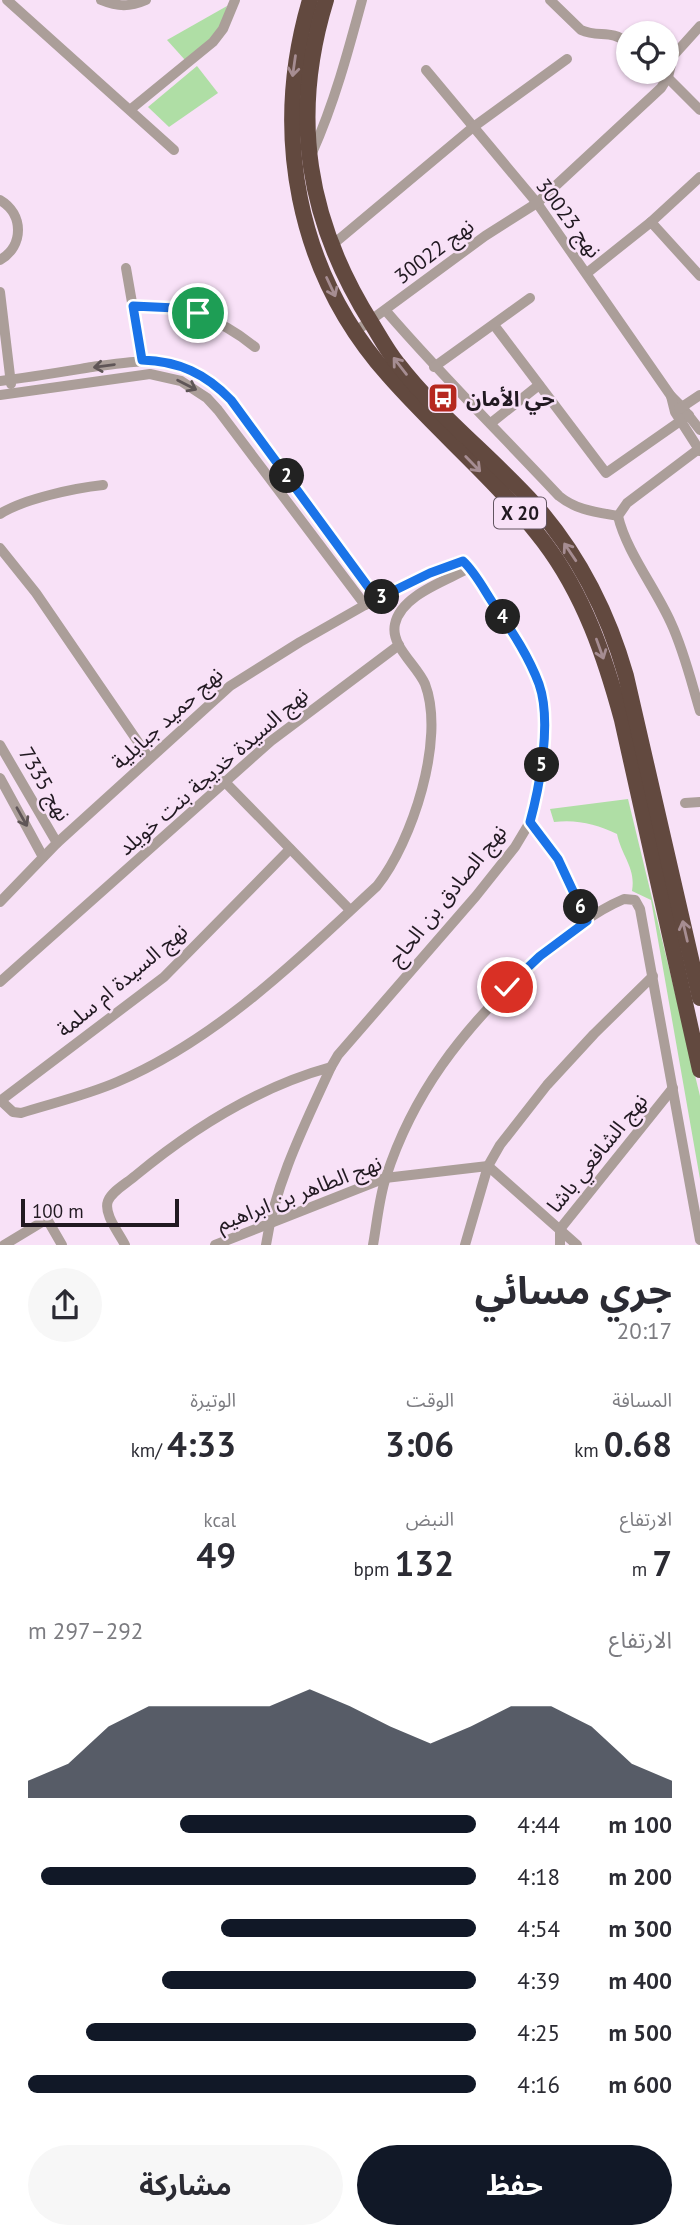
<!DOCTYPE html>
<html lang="ar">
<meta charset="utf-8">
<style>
body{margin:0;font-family:"PT Sans","Noto Sans Arabic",sans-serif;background:#f7f7f7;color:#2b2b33;direction:rtl;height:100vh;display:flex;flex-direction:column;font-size:26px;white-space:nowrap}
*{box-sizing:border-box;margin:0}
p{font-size:23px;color:#7c7c81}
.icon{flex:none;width:38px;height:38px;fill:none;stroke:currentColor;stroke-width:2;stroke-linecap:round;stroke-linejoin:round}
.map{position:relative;height:1245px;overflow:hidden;direction:ltr}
.sheet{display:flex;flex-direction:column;background:#fff;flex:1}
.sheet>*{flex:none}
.fabs{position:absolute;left:616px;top:21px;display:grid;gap:14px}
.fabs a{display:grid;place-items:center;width:63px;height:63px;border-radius:50%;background:#fff;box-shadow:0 2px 5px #0004;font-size:35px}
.scale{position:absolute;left:21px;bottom:18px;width:158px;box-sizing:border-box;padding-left:7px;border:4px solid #211921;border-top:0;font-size:19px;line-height:24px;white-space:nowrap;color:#211921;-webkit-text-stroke:5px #f8e1f7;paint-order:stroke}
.pin{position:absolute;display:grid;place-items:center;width:60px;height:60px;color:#fff;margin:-30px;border:4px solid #fff;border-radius:50%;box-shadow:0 2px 7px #0007}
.km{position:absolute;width:35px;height:35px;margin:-18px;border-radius:50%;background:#222;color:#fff;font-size:19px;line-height:35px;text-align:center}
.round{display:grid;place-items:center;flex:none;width:74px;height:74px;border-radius:37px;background:#f7f7f7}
.head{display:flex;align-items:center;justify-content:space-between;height:119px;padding:0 28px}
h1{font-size:38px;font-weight:700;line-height:52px}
.metrics{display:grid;grid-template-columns:repeat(3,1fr);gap:10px;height:119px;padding:7px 28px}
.metrics div{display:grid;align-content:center}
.metrics b{font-size:35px;font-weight:700}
.metrics small{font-size:19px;font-weight:400}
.metrics p{font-size:19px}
.chart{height:196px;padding:14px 28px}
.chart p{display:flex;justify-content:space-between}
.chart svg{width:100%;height:126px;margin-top:7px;fill:#111827;opacity:.7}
.primary-button{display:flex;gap:14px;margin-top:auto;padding:14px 28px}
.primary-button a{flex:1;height:80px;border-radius:42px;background:#111827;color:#fff;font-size:28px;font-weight:700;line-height:80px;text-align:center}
.primary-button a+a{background:#f7f7f7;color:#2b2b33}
ul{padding:0 28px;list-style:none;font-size:23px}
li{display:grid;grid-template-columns:112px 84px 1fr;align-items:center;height:52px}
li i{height:18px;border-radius:9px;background:#111827}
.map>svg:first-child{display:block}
.green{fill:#afdea5}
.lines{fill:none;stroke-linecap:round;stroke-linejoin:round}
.minor{stroke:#ab9e99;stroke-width:10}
.highway{stroke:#62493f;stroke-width:16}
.oneway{stroke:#a68d92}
.oneway2{stroke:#5f5557}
.route-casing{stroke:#fff;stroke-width:14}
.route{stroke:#1a73e8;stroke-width:9}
.labels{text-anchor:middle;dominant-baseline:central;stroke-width:5;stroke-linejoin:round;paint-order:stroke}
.shield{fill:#f8e1f7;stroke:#625561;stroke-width:2}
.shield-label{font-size:19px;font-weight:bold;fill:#211921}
.street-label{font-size:21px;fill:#211921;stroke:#f8e1f7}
.poi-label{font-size:21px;font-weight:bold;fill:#211921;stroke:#f8e1f7;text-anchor:start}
</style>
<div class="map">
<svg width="700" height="1245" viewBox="0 0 700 1245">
<rect width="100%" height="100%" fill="#f8e1f7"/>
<g class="green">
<polygon points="227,6 221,30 185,60 167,40"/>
<polygon points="197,66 218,93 169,127 148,107"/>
<path d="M628,799L700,1096V1179L651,900L632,891C636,868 622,857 617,834C597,824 576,819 554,822L550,809Z"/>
</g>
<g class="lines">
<g class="minor">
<polyline points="7,0 174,150"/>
<path d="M101,0C118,7 130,7 146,0"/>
<path d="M550,0L581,30C599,38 611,29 628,43"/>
<polyline points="426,70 537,203 671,396 682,407 700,430"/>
<polyline points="664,74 700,110"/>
<polyline points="131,109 213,42 223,29 235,0"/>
<path d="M312,153C334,104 348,52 362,0"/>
<path d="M0,200C24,214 24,246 0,260"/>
<polyline points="651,222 700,177"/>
<polyline points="331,246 472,128 567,59"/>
<polyline points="126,268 142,360"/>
<polyline points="587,273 651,222 700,276"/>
<polyline points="0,292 11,384"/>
<path d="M133,306C180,304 218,317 255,347"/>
<path d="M386,311C441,375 501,434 559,496C576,510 596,512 618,516"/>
<polyline points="494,325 606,473 689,415"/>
<polyline points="356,331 485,236 537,203 661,88 668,77 673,56 700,26"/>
<polyline points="434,367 530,298"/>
<path d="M0,381C31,377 61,372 92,367C151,359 186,352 231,400L377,599"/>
<polyline points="0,395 150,374 181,381 207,398 218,410 365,605"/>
<polyline points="671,396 675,412 700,451"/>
<polyline points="679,409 700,395"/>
<polyline points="491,423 539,385"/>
<path d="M700,448L627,503L618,516C626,551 656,589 671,623C684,651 691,681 700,711"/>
<path d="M0,514C23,499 75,488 103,485"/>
<polyline points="0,548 36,593 149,758"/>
<polyline points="0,745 57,843"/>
<polyline points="0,778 43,857"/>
<polyline points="224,781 350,910"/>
<polyline points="685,803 700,802"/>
<polyline points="530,822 558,859 587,921"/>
<path d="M0,902L57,843L230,686L300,642L365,605L456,562L462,561L469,568L514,634L540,687L544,713L543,752L540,784L530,822L515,847L476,896L338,1055L331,1067C305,1124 275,1183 266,1245"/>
<polyline points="0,982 271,741 399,645"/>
<polyline points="0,1101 164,977 290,849"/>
<path d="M1,1101L13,1112L21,1113C53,1103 87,1095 117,1082C218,1039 298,959 377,886C412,842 446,739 425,684C417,665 390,646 395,624C401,595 446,581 469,568"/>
<polyline points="4,1245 47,1219 62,1245"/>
<path d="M125,1245C120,1234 103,1214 108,1201C112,1191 127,1183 135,1176C193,1128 258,1087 331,1067"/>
<polyline points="215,1245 385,1178 488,1166 577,1245"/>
<path d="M373,1245C377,1223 379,1198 386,1177C413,1093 462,1031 525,971C553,944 588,914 624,899L635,900L640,909L700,1240"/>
<polyline points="465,1245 488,1166 500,1145 547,1085 594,1034 653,976"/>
<polyline points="560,1245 560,1229 673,1088"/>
</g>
<g class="highway">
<path d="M310,0C271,132 296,272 389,376C439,433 499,482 544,542C584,595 605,657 622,720L700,1070"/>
<path d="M326,0C290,117 307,221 372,324C380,337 388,352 398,364C438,416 491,456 535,505C578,554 608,613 626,676L700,998"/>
</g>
</g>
<defs><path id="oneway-shaft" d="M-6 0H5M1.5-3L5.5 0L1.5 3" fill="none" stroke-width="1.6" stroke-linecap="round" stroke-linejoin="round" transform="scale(1.75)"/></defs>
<g class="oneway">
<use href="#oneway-shaft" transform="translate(294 66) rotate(98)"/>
<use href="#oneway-shaft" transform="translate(331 287) rotate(65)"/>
<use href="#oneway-shaft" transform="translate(400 366) rotate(-128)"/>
<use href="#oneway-shaft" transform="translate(473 464) rotate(46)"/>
<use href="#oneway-shaft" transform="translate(570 552) rotate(-124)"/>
<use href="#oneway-shaft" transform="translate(600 649) rotate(70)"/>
<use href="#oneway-shaft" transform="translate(685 931) rotate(-103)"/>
</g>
<g class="oneway2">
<use href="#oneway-shaft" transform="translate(104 366) rotate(172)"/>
<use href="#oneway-shaft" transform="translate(187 385) rotate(27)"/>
<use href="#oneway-shaft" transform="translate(22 817) rotate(61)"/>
</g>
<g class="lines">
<g class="route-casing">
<path id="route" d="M198,313L176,308L133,306L142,360C179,361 206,374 231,400L377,599L430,573L463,561C477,574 486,594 497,609C513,633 529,657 539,684C552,721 540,785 530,822L558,859L587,921L540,956L507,987"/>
</g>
<use href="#route" class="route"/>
</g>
<defs>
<g id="bus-square" transform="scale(1.575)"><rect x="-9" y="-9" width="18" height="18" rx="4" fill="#b6281f" stroke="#f8e1f7"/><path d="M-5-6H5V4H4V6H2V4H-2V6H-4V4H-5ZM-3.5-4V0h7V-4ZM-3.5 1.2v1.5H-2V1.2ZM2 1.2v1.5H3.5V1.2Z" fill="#fff"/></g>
</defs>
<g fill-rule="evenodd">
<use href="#bus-square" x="443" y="398"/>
</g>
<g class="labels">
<rect class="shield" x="494" y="497.5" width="52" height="31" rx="5"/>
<g class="shield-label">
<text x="520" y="513">X 20</text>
</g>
<g class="street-label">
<text transform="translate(569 218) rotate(53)">نهج 30023</text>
<text transform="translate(434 251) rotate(-37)">نهج 30022</text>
<text transform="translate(167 718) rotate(-42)">نهج حميد جبايلية</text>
<text transform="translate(213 771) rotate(-41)">نهج السيدة خديجة بنت خويلد</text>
<text transform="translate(45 784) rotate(60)">نهج 7335</text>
<text transform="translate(447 895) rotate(-51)">نهج الصادق بن الحاج</text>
<text transform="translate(122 980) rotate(-40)">نهج السيدة ام سلمة</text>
<text transform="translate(597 1153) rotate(-51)">نهج الشافعي باشا</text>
<text transform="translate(299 1193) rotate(-21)">نهج الطاهر بن ابراهيم</text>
</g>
<g class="poi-label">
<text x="466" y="398">حي الأمان</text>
</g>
</g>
</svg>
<div class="fabs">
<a><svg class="icon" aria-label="locate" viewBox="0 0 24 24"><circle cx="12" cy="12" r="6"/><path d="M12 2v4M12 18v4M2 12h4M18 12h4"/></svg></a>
</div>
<div class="scale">100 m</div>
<div class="pin" style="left:198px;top:313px;background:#1e9e55"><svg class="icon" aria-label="arrive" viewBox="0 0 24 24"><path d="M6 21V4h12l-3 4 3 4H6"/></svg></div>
<div class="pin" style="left:507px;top:987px;background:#d93025"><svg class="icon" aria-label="check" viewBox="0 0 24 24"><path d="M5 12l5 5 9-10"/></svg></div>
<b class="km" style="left:287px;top:476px">2</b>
<b class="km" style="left:382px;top:597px">3</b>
<b class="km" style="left:503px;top:617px">4</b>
<b class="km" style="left:542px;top:765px">5</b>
<b class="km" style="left:581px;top:907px">6</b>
</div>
<section class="sheet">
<div class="head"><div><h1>جري مسائي</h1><p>20:17</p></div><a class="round"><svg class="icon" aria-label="share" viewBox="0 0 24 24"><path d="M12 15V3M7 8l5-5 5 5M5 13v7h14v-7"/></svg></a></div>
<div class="metrics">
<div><p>المسافة</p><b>0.68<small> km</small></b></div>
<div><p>الوقت</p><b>3:06</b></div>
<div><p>الوتيرة</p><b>4:33<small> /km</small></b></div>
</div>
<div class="metrics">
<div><p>الارتفاع</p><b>7<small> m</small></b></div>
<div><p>النبض</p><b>132<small> bpm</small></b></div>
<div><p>kcal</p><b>49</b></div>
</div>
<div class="chart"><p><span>الارتفاع</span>292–297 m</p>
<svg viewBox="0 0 160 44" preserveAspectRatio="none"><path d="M0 44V38L10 32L20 19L30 12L40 12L50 12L60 12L70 6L80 12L90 19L100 25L110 19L120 12L130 12L140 19L150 32L160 38V44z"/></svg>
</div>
<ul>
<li><b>100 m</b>4:44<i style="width:66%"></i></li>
<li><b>200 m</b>4:18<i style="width:97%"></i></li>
<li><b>300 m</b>4:54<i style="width:57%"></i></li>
<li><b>400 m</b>4:39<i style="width:70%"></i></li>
<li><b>500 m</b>4:25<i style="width:87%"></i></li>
<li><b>600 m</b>4:16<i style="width:100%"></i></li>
</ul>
<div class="primary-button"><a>حفظ</a><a>مشاركة</a></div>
</section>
